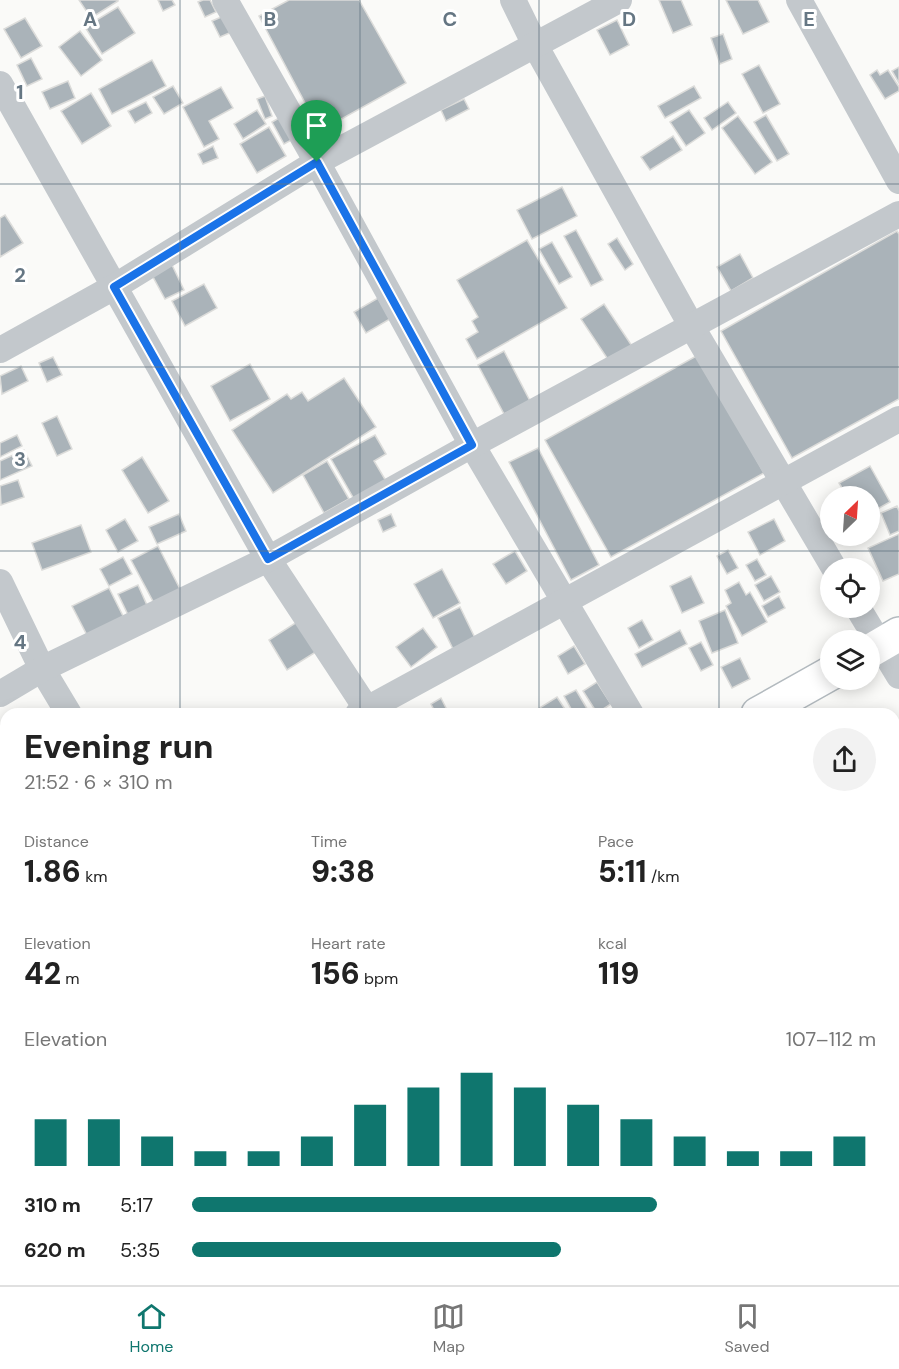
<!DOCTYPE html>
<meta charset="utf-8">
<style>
body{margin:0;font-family:"DM Sans",sans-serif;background:#f2f2f2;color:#222;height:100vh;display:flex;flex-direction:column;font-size:22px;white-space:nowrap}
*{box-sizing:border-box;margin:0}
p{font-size:20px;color:#767676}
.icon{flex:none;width:33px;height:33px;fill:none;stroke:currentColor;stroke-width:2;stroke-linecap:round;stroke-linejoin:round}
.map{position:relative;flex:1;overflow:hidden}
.drawer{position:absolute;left:0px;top:708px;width:900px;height:578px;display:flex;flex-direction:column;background:#fff;border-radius:18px 18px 0 0;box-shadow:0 3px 15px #0003}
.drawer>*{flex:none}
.needle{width:39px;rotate:25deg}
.controls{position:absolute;left:820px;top:486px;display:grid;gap:12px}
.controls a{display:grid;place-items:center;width:60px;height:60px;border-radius:50%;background:#fff;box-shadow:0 3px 15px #0003;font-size:30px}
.pin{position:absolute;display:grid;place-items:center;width:51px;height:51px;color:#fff;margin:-62px -26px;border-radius:50% 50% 50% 0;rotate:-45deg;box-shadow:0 0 6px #0007}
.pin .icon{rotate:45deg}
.round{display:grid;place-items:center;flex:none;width:63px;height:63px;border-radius:32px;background:#f2f2f2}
.summary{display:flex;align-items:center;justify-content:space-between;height:102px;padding:0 24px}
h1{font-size:33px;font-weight:800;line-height:45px}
.figures{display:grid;grid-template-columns:repeat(3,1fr);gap:9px;height:102px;padding:6px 24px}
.figures div{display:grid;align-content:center}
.figures b{font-size:30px;font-weight:800}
.figures small{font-size:16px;font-weight:400}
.figures p{font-size:16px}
.chart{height:168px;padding:12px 24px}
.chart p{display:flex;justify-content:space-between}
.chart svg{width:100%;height:108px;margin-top:6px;stroke:#0f766e;stroke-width:6}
ul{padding:0 24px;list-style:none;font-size:20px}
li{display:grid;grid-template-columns:96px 72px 1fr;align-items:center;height:45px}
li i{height:15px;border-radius:8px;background:#0f766e}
.menu{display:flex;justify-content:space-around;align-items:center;height:84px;border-top:2px solid #e0e0e0;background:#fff;font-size:16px;color:#767676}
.menu a{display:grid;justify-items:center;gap:3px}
.menu .active{color:#0f766e}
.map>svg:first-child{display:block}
.building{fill:#aab3b9;stroke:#dcdcda;stroke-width:1.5}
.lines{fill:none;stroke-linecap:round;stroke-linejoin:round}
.secondary-casing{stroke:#b3babf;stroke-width:36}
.street{stroke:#c3c8cc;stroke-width:26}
.secondary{stroke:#fff;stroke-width:33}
.route-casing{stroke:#fff;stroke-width:12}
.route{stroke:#1a73e8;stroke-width:8}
.grid{fill:none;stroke:#657683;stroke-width:1.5;stroke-opacity:0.55}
.grid-label{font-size:20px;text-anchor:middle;font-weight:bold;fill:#657683;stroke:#fff;stroke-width:6;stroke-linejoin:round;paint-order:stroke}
</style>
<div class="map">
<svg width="899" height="1285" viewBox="0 0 899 1285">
<rect width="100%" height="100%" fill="#fafaf8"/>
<g class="building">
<polygon points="79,0 118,0 118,1 91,18"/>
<polygon points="158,0 172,0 175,5 163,11"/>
<polygon points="203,0 210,0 216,12 205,17 198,2"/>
<polygon points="289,0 359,0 406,83 320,131 259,16"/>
<polygon points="659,0 681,0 692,25 673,33"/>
<polygon points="726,0 758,0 769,22 743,34"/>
<polygon points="118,7 135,33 102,54 85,27"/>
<polygon points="226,15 234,31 220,37 212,21"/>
<polygon points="25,18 42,46 21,58 4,29"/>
<polygon points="617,20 629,45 610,55 597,30"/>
<polygon points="80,31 102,60 81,76 59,47"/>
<polygon points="723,34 732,59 720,64 711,38"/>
<polygon points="31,58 42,79 27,86 17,65"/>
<polygon points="152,60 166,86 112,114 99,89"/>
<polygon points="759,65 780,104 763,113 742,74"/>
<polygon points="899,67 899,83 892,71"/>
<polygon points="877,70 880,75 888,70 899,87 899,91 885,99 870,75"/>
<polygon points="68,81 75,98 50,109 42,92"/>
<polygon points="173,86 183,103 164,114 153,97"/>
<polygon points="694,86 701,98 665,118 658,106"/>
<polygon points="221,87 233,108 209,121 219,139 204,147 183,107"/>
<polygon points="91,93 111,126 82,144 61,111"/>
<polygon points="265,96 272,116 265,119 257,99"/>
<polygon points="464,99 469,109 446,121 441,110"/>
<polygon points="146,102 152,113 135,123 128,111"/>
<polygon points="728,102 736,113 712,130 704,118"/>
<polygon points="257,110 266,124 243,139 234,124"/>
<polygon points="689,110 705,133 686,146 670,122"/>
<polygon points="284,115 297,137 284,144 272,122"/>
<polygon points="766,115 789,154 777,161 754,122"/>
<polygon points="738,116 772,162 755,174 722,128"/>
<polygon points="269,127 286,156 257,173 240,144"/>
<polygon points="673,136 682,150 650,170 641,157"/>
<polygon points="213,146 218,158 203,164 198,154"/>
<polygon points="562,187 577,216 532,239 517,210"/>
<polygon points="5,215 23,243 0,257 0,218"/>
<polygon points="576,230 603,280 591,286 564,236"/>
<polygon points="897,231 899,234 899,399 792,458 721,331"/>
<polygon points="617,238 633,264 625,270 608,244"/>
<polygon points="527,240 567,308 477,359 466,339 478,332 472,321 478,317 457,280"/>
<polygon points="552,242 572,277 559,284 539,249"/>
<polygon points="740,254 753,278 731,291 717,267"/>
<polygon points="172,265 184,290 165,299 152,275"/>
<polygon points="204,284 217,308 185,326 172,301"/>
<polygon points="378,298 390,319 366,333 354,312"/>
<polygon points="604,304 632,346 609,361 581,319"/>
<polygon points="504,351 530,401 504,414 478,365"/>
<polygon points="698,355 764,473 611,557 545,440"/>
<polygon points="53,357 62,375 47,382 39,363"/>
<polygon points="250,364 270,399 230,421 211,386"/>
<polygon points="21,366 28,381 2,394 0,376"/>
<polygon points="344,378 376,427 273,493 232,430 287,394 291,399 302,392 308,401"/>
<polygon points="57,416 72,449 57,456 42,423"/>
<polygon points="17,435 22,446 0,457 0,443"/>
<polygon points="375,435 386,454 374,461 386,481 354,499 331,459"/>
<polygon points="538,448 599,565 571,580 509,462"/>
<polygon points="24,450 32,466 0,480 0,461"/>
<polygon points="142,457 169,501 148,513 122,470"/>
<polygon points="327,461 349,499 324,513 303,475"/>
<polygon points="870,466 890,502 870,513 870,496 847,496 839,483"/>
<polygon points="18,480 24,497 1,505 0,486"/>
<polygon points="897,506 899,511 899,531 890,535 881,513"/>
<polygon points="179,514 186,531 157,544 149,527"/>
<polygon points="391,514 396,526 383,532 378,520"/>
<polygon points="125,519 138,541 118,552 106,530"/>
<polygon points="774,519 785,541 760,555 748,532"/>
<polygon points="81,525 91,552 42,570 32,543"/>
<polygon points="899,534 899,574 883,581 868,548"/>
<polygon points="158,546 181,591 155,605 131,560"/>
<polygon points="728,550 738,568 727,574 717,556"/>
<polygon points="515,551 527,571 506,584 493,564"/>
<polygon points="123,557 132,574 109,586 100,569"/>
<polygon points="757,559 766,575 755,581 746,565"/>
<polygon points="442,569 460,603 433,618 414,584"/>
<polygon points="691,576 704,603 682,613 670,586"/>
<polygon points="771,576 780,592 764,601 755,585"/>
<polygon points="739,582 746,595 750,592 767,622 742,636 726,606 731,603 725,590"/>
<polygon points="138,585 150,612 131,621 118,594"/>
<polygon points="109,588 127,624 91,643 72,606"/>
<polygon points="779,596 785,608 768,617 762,606"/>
<polygon points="460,607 475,638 453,649 438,618"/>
<polygon points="725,610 738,643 712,653 699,621"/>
<polygon points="300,620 319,650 287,670 269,640"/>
<polygon points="642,620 653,640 639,648 628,628"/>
<polygon points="423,628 437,647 411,667 396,647"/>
<polygon points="680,630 687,644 642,667 635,654"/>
<polygon points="701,642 713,665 701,671 689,648"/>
<polygon points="574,646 585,664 568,674 558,656"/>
<polygon points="740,658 750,679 732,688 721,667"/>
<polygon points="597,682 611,704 597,713 583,691"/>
<polygon points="576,690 589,712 585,714 574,714 564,696"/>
<polygon points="557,697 568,714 530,714"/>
<polygon points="441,698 449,714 436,714 431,704"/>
<polygon points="0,824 6,834 6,853 0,857"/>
<polygon points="894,847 899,855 899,862 894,865"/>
<polygon points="894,877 899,887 899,904 894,907"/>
<polygon points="6,955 6,972 0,963 0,958"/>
<polygon points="894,1024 899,1031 899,1108 894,1100"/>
<polygon points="6,1175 6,1220 0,1224 0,1179"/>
<polygon points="6,1228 6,1257 0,1247 0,1232"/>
<polygon points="894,1238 899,1247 899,1285 884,1285 881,1280 894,1280"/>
<polygon points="285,1280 298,1280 302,1285 289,1285"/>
<polygon points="304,1280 338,1280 329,1285 307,1285"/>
<polygon points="496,1280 519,1280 522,1285 498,1285"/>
<polygon points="527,1280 548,1280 535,1285 529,1285"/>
<polygon points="622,1280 661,1280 652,1285 625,1285"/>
<polygon points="732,1280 841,1280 844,1285 735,1285"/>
<polygon points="847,1280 875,1280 878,1285 850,1285"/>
</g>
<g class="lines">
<g class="secondary-casing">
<g id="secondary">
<polyline points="870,651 899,634"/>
<polyline points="758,714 831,673"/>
<polyline points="0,1100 6,1110"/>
<polyline points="0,1160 6,1156"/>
</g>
</g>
<g class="street">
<polyline points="225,0 317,162 472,445 631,714"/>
<polyline points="513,0 535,45 692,327 834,568"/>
<polyline points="799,0 899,181"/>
<polyline points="0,84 268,559 370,714"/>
<polyline points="0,350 114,287 317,162 619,0"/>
<polyline points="0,582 42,669 69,714"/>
<polyline points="858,608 899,676"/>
<polyline points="0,694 42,669 268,559 472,445 899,214"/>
<polyline points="358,714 899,419"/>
<polyline points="0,929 6,925"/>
<polyline points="894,1010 899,1007"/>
<polyline points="894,1137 899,1146"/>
<polyline points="100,1280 103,1285"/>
<polyline points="415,1280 418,1285"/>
<polyline points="709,1280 712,1285"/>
<polyline points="444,1285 456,1280"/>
</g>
<use href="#secondary" class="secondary"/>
</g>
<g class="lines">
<g class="route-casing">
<polygon id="route" points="317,162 472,445 268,559 114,287"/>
</g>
<use href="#route" class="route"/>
</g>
<path class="grid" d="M180,0V714M360,0V714M539,0V714M719,0V714M0,184H899M0,367H899M0,551H899M0,734H6M894,734H899M0,918H6M894,918H899M0,1101H6M894,1101H899M180,1280V1285M360,1280V1285M539,1280V1285M719,1280V1285"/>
<g class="grid-label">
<text x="90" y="26">A</text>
<text x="270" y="26">B</text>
<text x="450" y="26">C</text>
<text x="629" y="26">D</text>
<text x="809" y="26">E</text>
<text x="20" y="99">1</text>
<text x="20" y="282">2</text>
<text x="20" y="466">3</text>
<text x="20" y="649">4</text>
</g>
</svg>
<div class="controls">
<a><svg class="needle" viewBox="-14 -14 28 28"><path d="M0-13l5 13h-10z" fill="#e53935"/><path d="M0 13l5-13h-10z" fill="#767676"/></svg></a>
<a><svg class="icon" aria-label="locate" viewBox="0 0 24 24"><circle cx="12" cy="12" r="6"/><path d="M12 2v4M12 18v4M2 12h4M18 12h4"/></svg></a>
<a><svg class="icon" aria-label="layers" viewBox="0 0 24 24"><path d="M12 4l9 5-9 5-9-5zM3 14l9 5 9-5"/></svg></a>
</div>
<div class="pin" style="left:317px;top:162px;background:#1e9e55"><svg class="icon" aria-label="arrive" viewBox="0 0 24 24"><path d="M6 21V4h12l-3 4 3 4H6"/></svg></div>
<section class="drawer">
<div class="summary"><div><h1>Evening run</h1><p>21:52 · 6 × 310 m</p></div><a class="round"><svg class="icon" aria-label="share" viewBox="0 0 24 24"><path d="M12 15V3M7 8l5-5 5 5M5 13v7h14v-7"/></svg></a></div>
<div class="figures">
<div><p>Distance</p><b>1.86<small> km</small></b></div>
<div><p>Time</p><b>9:38</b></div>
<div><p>Pace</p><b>5:11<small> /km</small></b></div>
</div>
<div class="figures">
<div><p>Elevation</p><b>42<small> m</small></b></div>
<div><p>Heart rate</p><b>156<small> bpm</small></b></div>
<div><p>kcal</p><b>119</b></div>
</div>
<div class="chart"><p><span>Elevation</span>107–112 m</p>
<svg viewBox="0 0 160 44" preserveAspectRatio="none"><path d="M5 44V25M15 44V25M25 44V32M35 44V38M45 44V38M55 44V32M65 44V19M75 44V12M85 44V6M95 44V12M105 44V19M115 44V25M125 44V32M135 44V38M145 44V38M155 44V32"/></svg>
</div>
<ul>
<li><b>310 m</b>5:17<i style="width:68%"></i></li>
<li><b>620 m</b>5:35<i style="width:54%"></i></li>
</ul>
</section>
</div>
<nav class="menu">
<a class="active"><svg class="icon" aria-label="home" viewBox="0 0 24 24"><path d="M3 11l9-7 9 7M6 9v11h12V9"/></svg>Home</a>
<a><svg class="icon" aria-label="map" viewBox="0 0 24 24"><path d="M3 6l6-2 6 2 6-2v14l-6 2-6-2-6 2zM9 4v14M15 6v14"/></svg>Map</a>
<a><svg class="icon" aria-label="saved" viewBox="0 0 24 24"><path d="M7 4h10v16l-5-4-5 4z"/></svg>Saved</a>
</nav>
